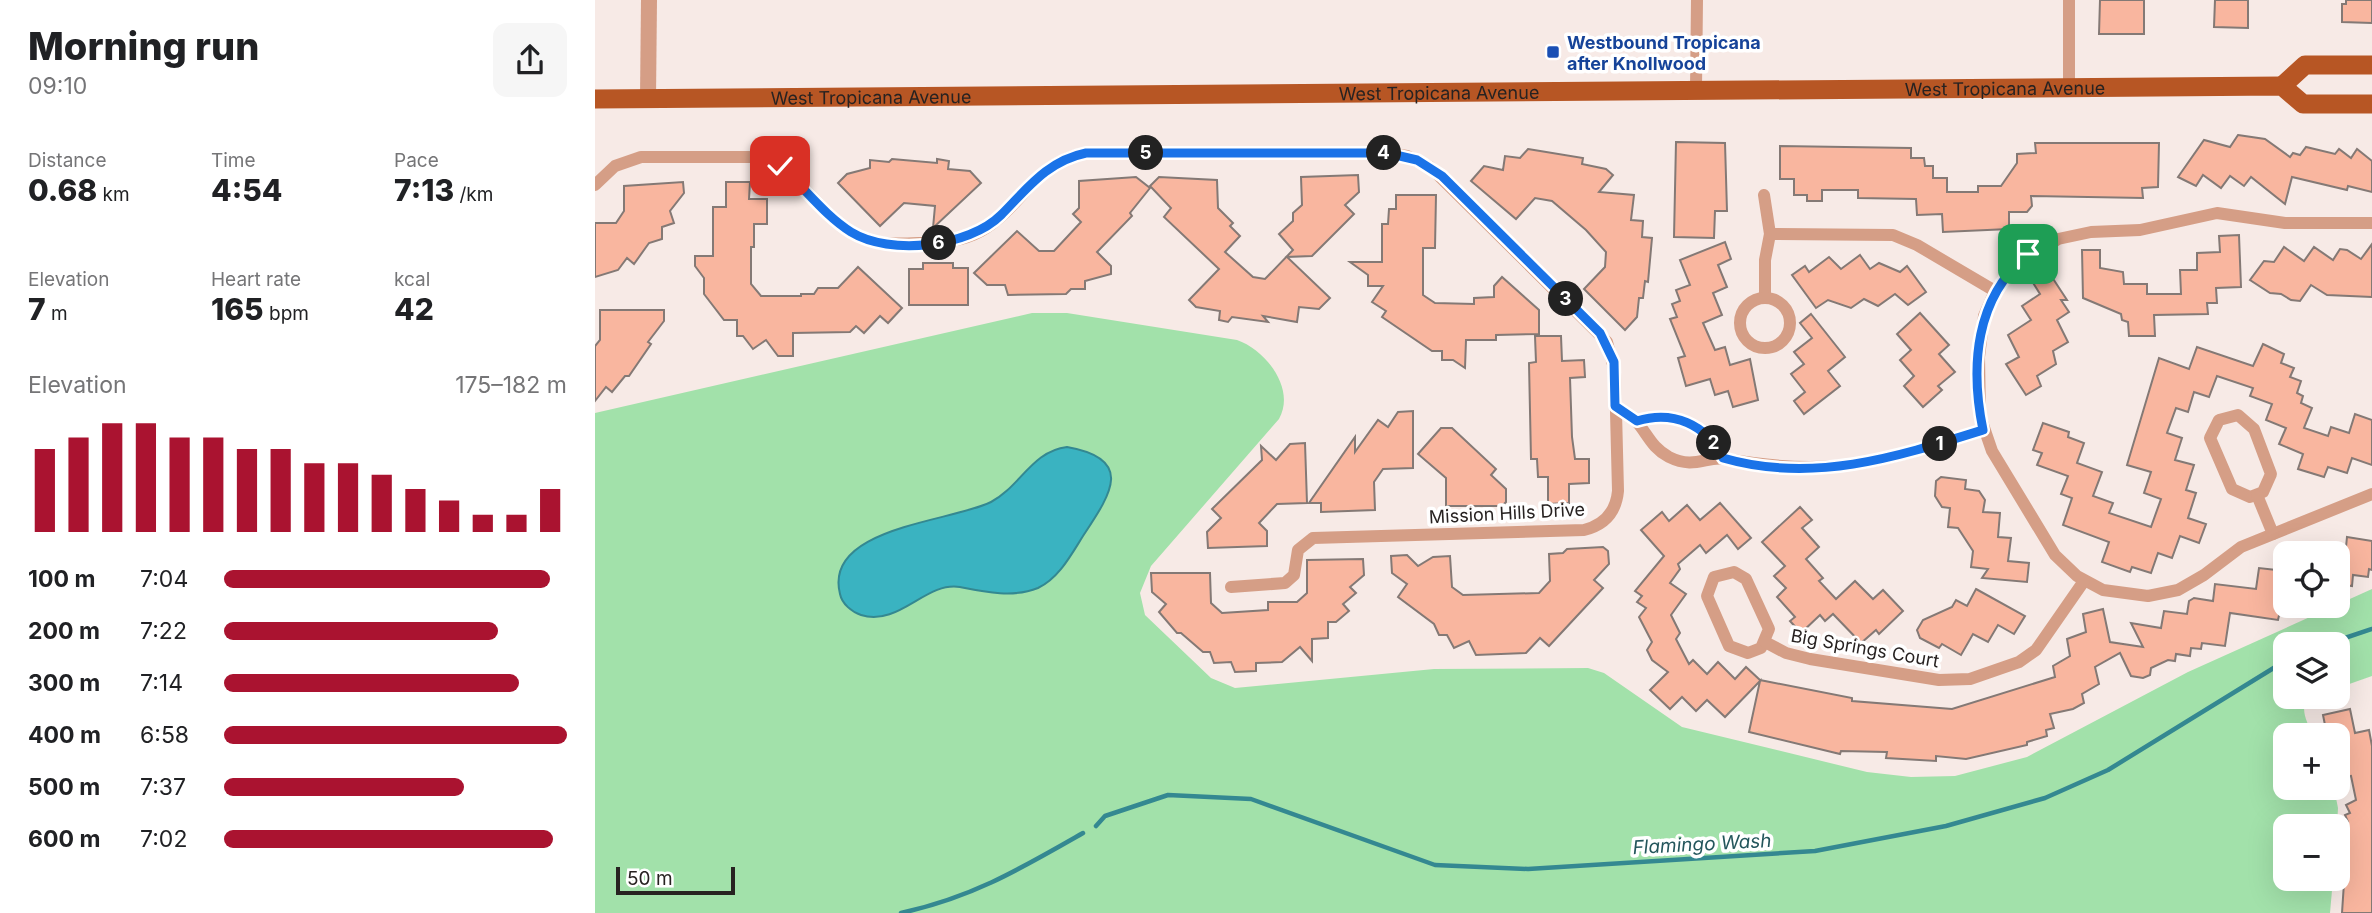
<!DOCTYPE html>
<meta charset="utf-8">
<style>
body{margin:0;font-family:Inter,sans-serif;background:#f6f6f6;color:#202124;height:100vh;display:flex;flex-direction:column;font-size:26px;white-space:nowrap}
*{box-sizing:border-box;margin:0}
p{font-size:23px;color:#757577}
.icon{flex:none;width:38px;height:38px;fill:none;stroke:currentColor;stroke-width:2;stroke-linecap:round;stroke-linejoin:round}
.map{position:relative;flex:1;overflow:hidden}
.panel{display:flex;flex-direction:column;background:#fff;width:595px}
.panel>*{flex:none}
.tools{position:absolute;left:1678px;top:541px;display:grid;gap:14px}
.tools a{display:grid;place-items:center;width:77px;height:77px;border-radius:14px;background:#fff;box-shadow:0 7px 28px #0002;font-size:35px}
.scale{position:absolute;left:21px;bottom:18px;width:119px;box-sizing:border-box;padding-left:7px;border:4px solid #272221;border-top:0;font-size:19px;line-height:24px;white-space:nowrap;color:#272221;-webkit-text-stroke:5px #fff;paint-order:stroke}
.pin{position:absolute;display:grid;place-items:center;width:60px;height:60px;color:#fff;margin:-30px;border-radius:14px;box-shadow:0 4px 10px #0006}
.km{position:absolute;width:35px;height:35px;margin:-18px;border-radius:50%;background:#222;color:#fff;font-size:19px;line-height:35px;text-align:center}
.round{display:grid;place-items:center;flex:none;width:74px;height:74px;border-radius:14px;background:#f6f6f6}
.overview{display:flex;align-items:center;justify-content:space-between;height:119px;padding:0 28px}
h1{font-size:38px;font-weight:800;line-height:52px}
.stats{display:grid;grid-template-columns:repeat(3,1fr);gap:10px;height:119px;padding:7px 28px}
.stats div{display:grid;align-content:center}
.stats b{font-size:30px;font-weight:800}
.stats small{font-size:19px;font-weight:400}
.stats p{font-size:19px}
.chart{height:196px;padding:14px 28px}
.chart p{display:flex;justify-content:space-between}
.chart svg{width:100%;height:126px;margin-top:7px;stroke:#aa1330;stroke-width:6}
ul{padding:0 28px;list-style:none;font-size:23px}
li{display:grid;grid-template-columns:112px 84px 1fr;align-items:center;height:52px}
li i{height:18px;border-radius:9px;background:#aa1330}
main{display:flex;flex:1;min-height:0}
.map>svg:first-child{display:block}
.green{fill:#a2e1aa}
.water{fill:#3ab3c1;stroke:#348891;stroke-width:2}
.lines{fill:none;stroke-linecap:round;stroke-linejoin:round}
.stream{stroke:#348891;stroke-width:4.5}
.building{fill:#f9b69f;stroke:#847975;stroke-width:2}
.minor{stroke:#d59e86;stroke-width:12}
.tertiary{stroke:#d59e86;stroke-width:16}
.primary{stroke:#b75624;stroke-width:19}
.route-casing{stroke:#fff;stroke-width:14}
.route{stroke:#1a73e8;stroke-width:9}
.transit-dot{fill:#1a4fb4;stroke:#fff;stroke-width:2.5}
.labels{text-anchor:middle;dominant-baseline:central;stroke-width:7;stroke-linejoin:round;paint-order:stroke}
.transit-label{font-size:18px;font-weight:bold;fill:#164399;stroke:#fff;text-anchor:start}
.street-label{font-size:18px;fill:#272221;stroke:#fff}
.water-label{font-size:19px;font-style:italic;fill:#24565c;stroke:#fff}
</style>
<main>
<section class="panel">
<div class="overview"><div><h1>Morning run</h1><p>09:10</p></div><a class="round"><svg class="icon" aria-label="share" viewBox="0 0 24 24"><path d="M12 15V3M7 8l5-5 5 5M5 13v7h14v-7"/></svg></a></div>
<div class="stats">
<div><p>Distance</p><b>0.68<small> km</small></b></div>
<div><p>Time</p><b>4:54</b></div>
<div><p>Pace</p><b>7:13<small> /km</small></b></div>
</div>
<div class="stats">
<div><p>Elevation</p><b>7<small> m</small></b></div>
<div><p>Heart rate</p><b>165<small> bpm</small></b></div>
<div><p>kcal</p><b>42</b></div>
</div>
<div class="chart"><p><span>Elevation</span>175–182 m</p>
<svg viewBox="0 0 160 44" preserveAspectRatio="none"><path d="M5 44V15M15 44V11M25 44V6M35 44V6M45 44V11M55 44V11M65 44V15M75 44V15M85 44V20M95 44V20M105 44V24M115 44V29M125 44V33M135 44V38M145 44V38M155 44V29"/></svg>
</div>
<ul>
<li><b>100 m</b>7:04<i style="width:95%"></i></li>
<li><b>200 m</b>7:22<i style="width:80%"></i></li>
<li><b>300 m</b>7:14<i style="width:86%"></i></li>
<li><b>400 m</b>6:58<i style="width:100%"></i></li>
<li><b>500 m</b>7:37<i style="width:70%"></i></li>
<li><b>600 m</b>7:02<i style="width:96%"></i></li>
</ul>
</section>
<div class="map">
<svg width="1777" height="913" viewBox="0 0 1777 913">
<rect width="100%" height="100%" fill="#f7eae6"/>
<path class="green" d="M437,313H472L642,340C671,350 701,389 684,419L556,566L545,593L550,615L616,678L640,688L839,669L993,668L1009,673L1087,727L1272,772L1316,777L1360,776L1432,757L1593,672L1777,589V676L1743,688V644H1690V696L1717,697C1702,705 1712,722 1718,735H1690V788H1739L1743,808L1742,826H1690V878L1738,879L1735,913H0V413Z"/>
<path class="water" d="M472,447C541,459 515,495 488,536C476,555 464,578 443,588C419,598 390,592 365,587C331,581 304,627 266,615C257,612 247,604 245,594C228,527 356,522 396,502C425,487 437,451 472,447Z"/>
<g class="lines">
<g class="stream">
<polyline points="1732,644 1777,629"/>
<polyline points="501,826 510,816 573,795 656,799 840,865 933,869 1220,851 1351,826 1450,798 1513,770 1690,661"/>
<path d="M306,913C378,897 425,869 488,833"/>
</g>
</g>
<g class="building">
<polygon points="1505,0 1549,0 1549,34 1504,34"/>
<polygon points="1620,0 1653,0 1653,28 1619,27"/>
<polygon points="1751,0 1777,0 1777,23 1747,22 1747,4 1751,4"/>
<polygon points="1643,135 1670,139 1695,157 1698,153 1705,155 1711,147 1740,154 1744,149 1756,158 1762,149 1777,161 1777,192 1753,186 1752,190 1697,177 1690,204 1656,177 1649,186 1635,176 1626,188 1608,175 1601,186 1583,177 1609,140 1635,147"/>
<polygon points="1081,142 1130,143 1132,211 1120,211 1119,238 1079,237"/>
<polygon points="1440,143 1564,143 1563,187 1547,188 1548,198 1436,196 1437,206 1432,212 1414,212 1414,229 1348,232 1347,214 1322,215 1321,199 1263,198 1263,190 1227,190 1227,201 1212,201 1212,195 1199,195 1199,179 1185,179 1185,146 1316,148 1316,158 1329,158 1330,166 1338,166 1338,178 1352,178 1352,192 1383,192 1383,186 1406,186 1422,163 1422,154 1441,153"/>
<polygon points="933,149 988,158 987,164 1011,169 1018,175 1004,192 1039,195 1036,220 1048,221 1047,237 1057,238 1053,282 1050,281 1048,298 1044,298 1042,317 1030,330 989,289 1010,267 1011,252 991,230 957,201 940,198 921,219 876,181 889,166 908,170 910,156 925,158"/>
<polygon points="297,159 342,163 342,159 354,161 353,169 375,171 386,183 338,228 340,206 309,203 285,226 243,183 252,174 275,168 275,160 294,162"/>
<polygon points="763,175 764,192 750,205 759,214 717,256 692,257 735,298 724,309 704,307 702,322 668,316 673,322 637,317 633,322 624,320 625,311 601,307 594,300 624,269 569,217 576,208 555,186 564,177 622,180 623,208 638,223 635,226 645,236 630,252 658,277 670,279 698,250 684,234 698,221 698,213 707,205 706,177"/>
<polygon points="541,177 555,188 535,213 537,216 502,252 516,266 516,274 490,281 490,289 476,289 471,294 413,295 410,285 392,285 379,273 422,231 444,251 459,251 486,222 478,214 484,208 484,181"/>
<polygon points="88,182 89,193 75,211 79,223 67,227 67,239 54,243 39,264 32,258 23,270 0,277 0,223 21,223 29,211 29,186"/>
<polygon points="131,182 155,182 154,199 172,199 172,224 159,224 159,247 156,247 156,284 166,296 206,296 206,294 219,294 223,288 243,288 263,267 307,308 293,323 285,316 269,333 261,326 255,332 198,333 198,356 183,356 171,340 158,349 148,336 142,336 142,320 129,320 109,294 109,278 100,266 100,256 118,256 118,207 131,207"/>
<polygon points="801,195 841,195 840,248 828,248 828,295 840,303 879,304 879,298 899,297 899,286 907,277 944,310 944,334 901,335 901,340 871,340 870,368 858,360 847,360 847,351 837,351 787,317 791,311 777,302 788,286 773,286 773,275 755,262 787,262 787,224 793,224 794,209 801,209"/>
<polygon points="1644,235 1646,287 1621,288 1622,303 1612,303 1613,314 1559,315 1560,336 1534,336 1533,322 1527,320 1526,314 1488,298 1487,250 1505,250 1505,268 1528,272 1529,284 1552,284 1552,294 1586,294 1585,270 1602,270 1602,253 1625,252 1624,236"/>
<polygon points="1130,242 1136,259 1123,265 1132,287 1118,293 1127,315 1108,323 1120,350 1130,347 1135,365 1155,359 1163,400 1138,407 1133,391 1120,395 1115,379 1091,386 1083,358 1090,356 1075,319 1082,317 1077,304 1085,301 1081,290 1095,285 1085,260"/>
<polygon points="1777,244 1777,297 1732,295 1716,285 1705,301 1696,300 1686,294 1675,293 1655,280 1669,261 1679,262 1689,247 1709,261 1719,247 1738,260 1745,249 1752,250 1766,259"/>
<polygon points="1265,255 1275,269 1284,263 1305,272 1312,266 1331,292 1313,305 1300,294 1283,306 1269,299 1256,308 1233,300 1221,308 1197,275 1210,266 1214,272 1234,257 1246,269"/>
<polygon points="328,263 358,263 358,268 373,268 373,305 314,305 314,269 328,269"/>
<polygon points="1451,268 1472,300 1466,300 1474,312 1462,320 1473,342 1458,351 1461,364 1442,376 1446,386 1431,395 1411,364 1424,357 1413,335 1436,320 1427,306 1445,294 1435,278"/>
<polygon points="5,310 69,310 69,321 53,342 56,344 34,376 30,376 17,392 11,387 0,401 0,346 5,340"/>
<polygon points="1325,313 1354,345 1344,354 1360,372 1343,386 1347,390 1328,407 1309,386 1319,376 1305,360 1316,350 1302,334"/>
<polygon points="1216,314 1250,357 1233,371 1245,386 1209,414 1199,401 1210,392 1196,374 1209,364 1199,352 1217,338 1205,323"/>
<polygon points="940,336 966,336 967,361 989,360 990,377 975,378 977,437 980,459 994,459 994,483 974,484 974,503 953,504 953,477 943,477 942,459 936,459 934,363 941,362"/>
<polygon points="1668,344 1689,354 1686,363 1699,368 1695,377 1706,381 1702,393 1708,396 1706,403 1717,408 1709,428 1733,436 1736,427 1754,433 1760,414 1777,420 1777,465 1757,458 1752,473 1733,467 1729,477 1703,469 1708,454 1684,444 1691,428 1671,420 1677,404 1655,396 1658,388 1622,376 1614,397 1599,392 1593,412 1581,408 1572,433 1587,438 1580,460 1599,465 1591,490 1601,493 1593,518 1611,524 1604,543 1585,536 1577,558 1563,553 1556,573 1537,567 1535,572 1507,562 1514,542 1468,525 1477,498 1466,494 1473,476 1442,465 1447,453 1438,450 1448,423 1474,432 1473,437 1489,443 1482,463 1507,472 1498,496 1518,503 1514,513 1556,527 1566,499 1549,493 1556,472 1532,465 1564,358 1594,369 1602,347 1658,366"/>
<polygon points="818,411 818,468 788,469 779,482 780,510 726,512 726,503 714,503 760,437 760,452 783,420 793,427 803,412"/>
<polygon points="846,428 857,428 901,469 896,475 911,489 911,502 907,506 851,506 851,478 823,454"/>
<polygon points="710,443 712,503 682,504 664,523 672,531 672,546 613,548 612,532 626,518 617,509 667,460 666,446 681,460 695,444"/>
<polygon points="1346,477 1371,480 1370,489 1384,491 1390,500 1388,512 1405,513 1403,537 1416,538 1413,561 1434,563 1432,582 1387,578 1393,569 1376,567 1378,551 1363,528 1353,527 1355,508 1347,507 1340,496 1341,481"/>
<polygon points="1125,503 1156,538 1143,549 1132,535 1111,553 1105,545 1083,564 1085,569 1075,583 1091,594 1076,615 1085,633 1081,639 1094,664 1098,660 1112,674 1123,662 1140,679 1151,667 1165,680 1257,698 1257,701 1357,709 1460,677 1458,666 1475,656 1472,639 1491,632 1488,614 1508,609 1515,642 1548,647 1536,623 1566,628 1569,611 1592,614 1594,601 1599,598 1618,601 1620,584 1661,589 1664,568 1690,571 1690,612 1685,611 1683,620 1635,613 1630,646 1607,643 1606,649 1596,648 1595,656 1581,654 1580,661 1573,660 1556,668 1555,675 1548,678 1536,676 1525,653 1500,667 1504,684 1487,694 1489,703 1478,709 1455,714 1459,728 1451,730 1452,736 1432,742 1432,745 1371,759 1341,756 1341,761 1291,758 1292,752 1246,751 1245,754 1154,732 1165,681 1130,717 1112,700 1101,711 1087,697 1075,709 1055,690 1073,672 1057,660 1052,650 1057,642 1044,617 1051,608 1042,602 1047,596 1040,591 1069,556 1046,530 1067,512 1074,521 1092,505 1105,520"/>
<polygon points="1205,507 1217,520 1207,528 1224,547 1211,559 1228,578 1224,581 1241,599 1260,581 1278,599 1288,590 1308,611 1284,634 1281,630 1266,643 1238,614 1230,621 1225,615 1206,633 1195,621 1200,617 1182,597 1191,588 1179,576 1190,566 1167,542"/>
<polygon points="1752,537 1777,541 1777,570 1774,569 1773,577 1758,575 1757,586 1743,584 1743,545 1751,547"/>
<polygon points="1008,547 1013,551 1014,564 999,580 1008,588 954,646 945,638 931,653 881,655 874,641 859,648 852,635 844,635 839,624 803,597 812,584 797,573 796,556 812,555 823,566 838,557 855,556 857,587 868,595 944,593 955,581 954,554 968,553 972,549"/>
<polygon points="768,559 769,575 755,587 761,593 748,604 754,611 741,622 733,622 733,638 717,639 717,661 705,647 687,662 661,663 661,671 640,672 636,662 619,663 615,652 608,652 586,633 582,633 564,612 571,604 557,592 556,573 615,573 616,603 627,613 673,610 673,602 702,602 712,593 712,560"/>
<polygon points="1381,589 1430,616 1419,634 1403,625 1393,642 1378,634 1366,655 1347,644 1344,648 1325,638 1322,630 1328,620 1357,607 1361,600 1372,606"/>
<polygon points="1755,709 1760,733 1774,730 1777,746 1777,913 1747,913 1753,822 1750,815 1755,813 1751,805 1761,800 1756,776 1743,778 1743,732 1732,735 1728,715"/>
</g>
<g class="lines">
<g class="minor">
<polyline points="1474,87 1474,0"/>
<polyline points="1101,89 1102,0"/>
<path d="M0,185L20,166L46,157H168C207,173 227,220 266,237C284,245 304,244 324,243C346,243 366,242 386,231C427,208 438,163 491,153H792L812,156L835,167L1012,342L1020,372L1023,491C1021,512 1009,525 989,530L718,538L703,550L699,575L690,583L636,587"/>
<polyline points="1169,195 1175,234 1170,260 1170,298"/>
<polyline points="1777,223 1690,223 1622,213 1545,230 1496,232 1463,239 1420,265 1400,291 1389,316 1384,357 1385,416 1397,451 1460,555 1482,576 1508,590 1553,596 1583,590 1609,575 1646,547 1777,494"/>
<polyline points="1175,234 1298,235 1322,245 1400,291"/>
<circle cx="1170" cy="323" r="25"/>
<path d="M1020,406C1027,411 1037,416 1042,422C1053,435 1057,448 1074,457C1100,470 1112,455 1131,459C1239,478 1287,462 1388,430"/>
<polygon points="1643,415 1659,429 1676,474 1668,492 1655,497 1637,489 1615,438 1624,420"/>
<path d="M1042,421C1078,410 1110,424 1128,458"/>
<polyline points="1662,495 1678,534"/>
<polygon points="1139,572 1151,579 1174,629 1166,648 1153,653 1134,646 1112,596 1119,577"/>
<polyline points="1170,642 1191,653 1215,659 1344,680 1375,679 1424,662 1441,650 1489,581"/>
</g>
<polyline class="tertiary" points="53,98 54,0"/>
<g class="primary">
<polyline points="1687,86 1710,65 1777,65"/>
<path id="s1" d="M0,99L1687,86L1708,104H1777"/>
</g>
</g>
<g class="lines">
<g class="route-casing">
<path id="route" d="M185,166C209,187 229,215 256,232C295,256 374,247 406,215C432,189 452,161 491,153H792L822,160L847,176L1005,333L1019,362L1020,406L1042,421C1078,410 1111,424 1128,458C1218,484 1302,457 1388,430C1375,366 1380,298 1433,254"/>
</g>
<use href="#route" class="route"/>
</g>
<rect class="transit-dot" x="951" y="45" width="14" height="14" rx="3.5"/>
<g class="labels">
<g class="transit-label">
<text x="972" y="42">Westbound Tropicana<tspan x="972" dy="21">after Knollwood</tspan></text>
</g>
<g class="street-label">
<text stroke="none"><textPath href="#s1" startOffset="1410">West Tropicana Avenue</textPath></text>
<text stroke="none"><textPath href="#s1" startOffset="844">West Tropicana Avenue</textPath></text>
<text stroke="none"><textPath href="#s1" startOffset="276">West Tropicana Avenue</textPath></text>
<text transform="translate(912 513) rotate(-3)">Mission Hills Drive</text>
<text transform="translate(1270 648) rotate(10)">Big Springs Court</text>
</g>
<g class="water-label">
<text transform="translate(1107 844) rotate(-3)">Flamingo Wash</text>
</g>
</g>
</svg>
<div class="tools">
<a><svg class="icon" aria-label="locate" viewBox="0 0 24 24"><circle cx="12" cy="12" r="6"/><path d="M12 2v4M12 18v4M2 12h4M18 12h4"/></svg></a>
<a><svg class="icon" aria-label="layers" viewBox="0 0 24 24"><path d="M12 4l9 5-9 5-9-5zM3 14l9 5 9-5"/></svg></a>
<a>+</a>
<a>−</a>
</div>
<div class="scale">50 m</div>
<div class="pin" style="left:1433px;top:254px;background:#1e9e55"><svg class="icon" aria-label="arrive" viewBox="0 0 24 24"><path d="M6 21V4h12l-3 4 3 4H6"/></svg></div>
<div class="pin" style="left:185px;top:166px;background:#d93025"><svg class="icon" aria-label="check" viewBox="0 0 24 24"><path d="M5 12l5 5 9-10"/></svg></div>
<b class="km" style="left:1345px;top:444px">1</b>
<b class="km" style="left:1119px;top:443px">2</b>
<b class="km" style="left:971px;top:299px">3</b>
<b class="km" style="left:789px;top:153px">4</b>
<b class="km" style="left:551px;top:153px">5</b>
<b class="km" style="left:344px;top:243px">6</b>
</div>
</main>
